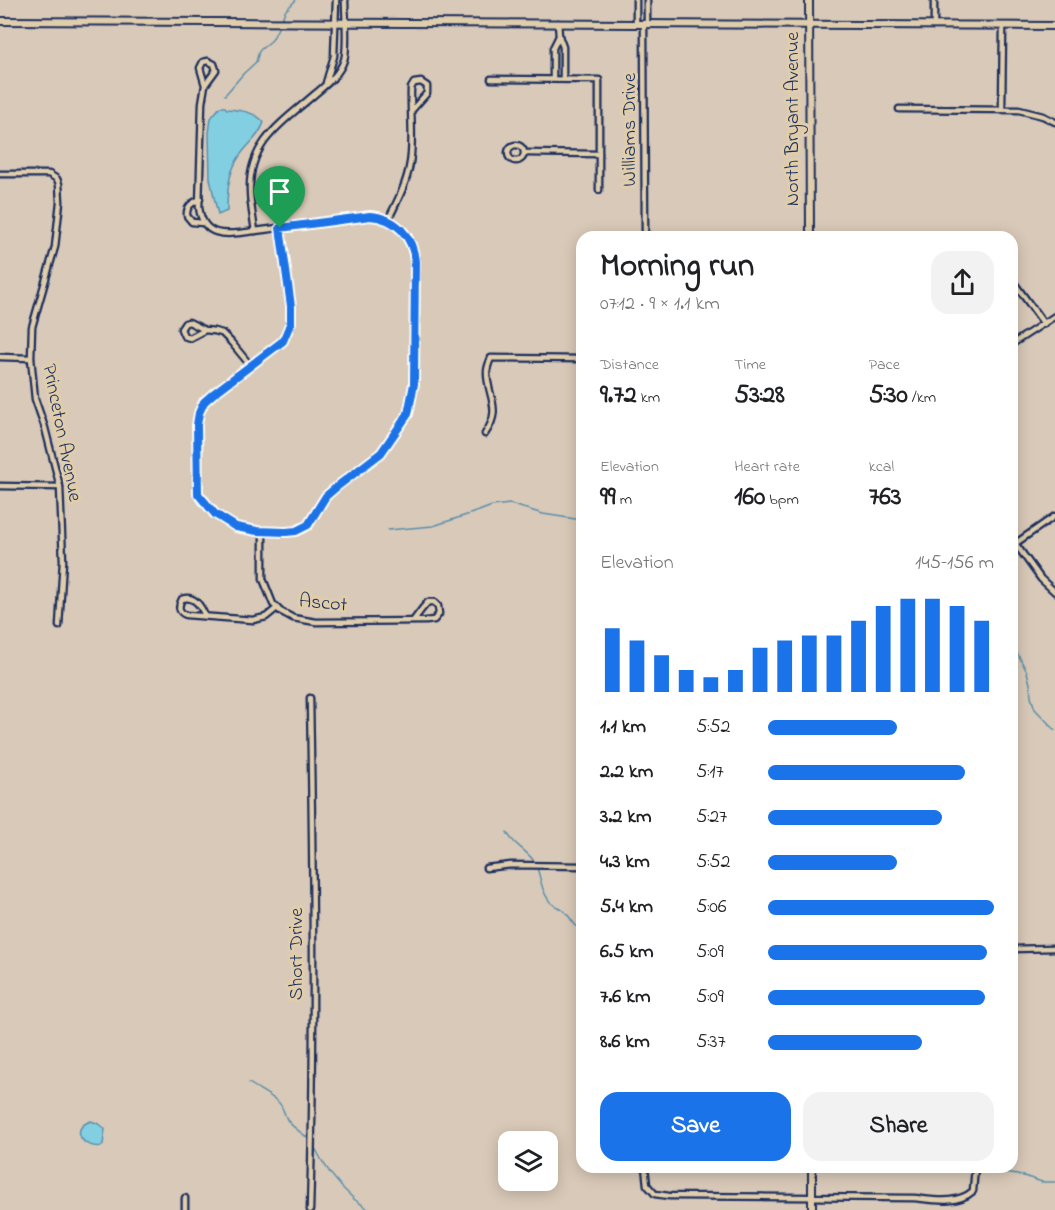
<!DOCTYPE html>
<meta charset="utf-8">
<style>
body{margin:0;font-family:"Indie Flower",sans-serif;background:#f2f2f2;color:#202124;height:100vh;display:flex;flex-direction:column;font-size:22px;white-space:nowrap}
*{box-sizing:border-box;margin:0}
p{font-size:20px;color:#757577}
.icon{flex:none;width:33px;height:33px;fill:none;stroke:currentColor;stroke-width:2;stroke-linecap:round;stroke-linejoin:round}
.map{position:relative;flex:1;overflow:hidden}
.panel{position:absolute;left:576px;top:231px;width:442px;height:942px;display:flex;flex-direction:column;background:#fff;border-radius:18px;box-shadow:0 3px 15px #0003}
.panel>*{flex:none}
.controls{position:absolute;left:498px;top:1131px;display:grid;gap:12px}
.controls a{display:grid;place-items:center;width:60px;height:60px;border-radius:12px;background:#fff;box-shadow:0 3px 15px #0003;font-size:30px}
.pin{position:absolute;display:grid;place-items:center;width:51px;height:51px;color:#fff;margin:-62px -26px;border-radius:50% 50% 50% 0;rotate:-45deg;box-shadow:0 0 6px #0007}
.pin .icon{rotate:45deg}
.round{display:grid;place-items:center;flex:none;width:63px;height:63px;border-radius:18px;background:#f2f2f2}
.headline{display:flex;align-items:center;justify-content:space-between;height:102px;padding:0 24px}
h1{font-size:33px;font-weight:700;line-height:45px}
.figures{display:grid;grid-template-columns:repeat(3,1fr);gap:9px;height:102px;padding:6px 24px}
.figures div{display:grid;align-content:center}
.figures b{font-size:26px;font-weight:700}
.figures small{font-size:16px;font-weight:400}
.figures p{font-size:16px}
.chart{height:168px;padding:12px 24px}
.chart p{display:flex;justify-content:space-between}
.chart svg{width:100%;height:108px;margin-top:6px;stroke:#1a73e8;stroke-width:6}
.action{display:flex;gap:12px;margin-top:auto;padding:12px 24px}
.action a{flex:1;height:69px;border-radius:18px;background:#1a73e8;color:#fff;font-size:24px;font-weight:700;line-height:69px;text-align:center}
.action a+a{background:#f2f2f2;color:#202124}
ul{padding:0 24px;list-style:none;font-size:20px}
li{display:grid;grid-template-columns:96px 72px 1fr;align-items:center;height:45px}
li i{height:15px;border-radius:8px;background:#1a73e8}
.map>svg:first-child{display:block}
.water{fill:#83cfe2;stroke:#598fad;stroke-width:1.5}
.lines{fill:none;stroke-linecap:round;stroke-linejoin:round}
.stream{stroke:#598fad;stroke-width:1.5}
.minor-casing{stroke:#1b2f5e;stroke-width:9}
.tertiary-casing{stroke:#1b2f5e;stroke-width:10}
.minor{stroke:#e0cdab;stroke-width:4.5}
.tertiary{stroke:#e0cdab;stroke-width:6}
.route-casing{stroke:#fff;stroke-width:12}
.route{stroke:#1a73e8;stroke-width:8}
.labels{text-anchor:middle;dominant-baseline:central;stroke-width:6;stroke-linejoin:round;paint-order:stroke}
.street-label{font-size:20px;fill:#1b2f5e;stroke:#e0cdab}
</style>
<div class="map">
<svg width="1055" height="1210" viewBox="0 0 1055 1210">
<rect width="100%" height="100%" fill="#d9c9b8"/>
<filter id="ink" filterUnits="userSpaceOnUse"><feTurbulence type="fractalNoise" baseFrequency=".0167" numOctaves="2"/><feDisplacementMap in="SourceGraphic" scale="12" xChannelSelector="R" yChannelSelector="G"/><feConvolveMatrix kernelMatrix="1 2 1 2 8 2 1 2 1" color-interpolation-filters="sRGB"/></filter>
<g filter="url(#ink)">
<g class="water">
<path d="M220,107H225L227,109C240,110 255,112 264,122C261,133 252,141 245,149C229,167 227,187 227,211L218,215L210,179L209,133L211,118Z"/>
<path d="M91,1121C97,1123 101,1124 105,1129L103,1144L102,1146C85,1150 67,1129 91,1121Z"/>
</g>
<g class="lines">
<g class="stream">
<polyline points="282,19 285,11 296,0"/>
<polyline points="225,95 244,73 256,62 259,51 272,40 280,24"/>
<polyline points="388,530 433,526 479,511 492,506 510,504 543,514 582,520"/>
<polyline points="1012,643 1027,672 1030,684 1031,697 1035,709 1055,730"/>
<path d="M507,832C512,844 525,849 533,860C541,871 539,887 548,899C552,907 561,907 566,913C572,919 574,927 582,930"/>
<path d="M249,1083C258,1089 268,1094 277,1101C284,1106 283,1114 288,1121C294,1129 303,1133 310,1140"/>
<path d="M314,1146C324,1167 337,1184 354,1199C359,1203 365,1206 369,1210"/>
<polyline points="957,1167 975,1170 991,1171 1024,1176 1042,1182 1055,1182"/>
</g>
<g class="minor-casing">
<g id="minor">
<polyline points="636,0 636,23"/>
<polyline points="647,0 647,23"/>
<polyline points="934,0 934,25"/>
<polyline points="558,23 559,36 563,47 563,79"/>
<polyline points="644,23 645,237"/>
<polyline points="491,79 599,80 599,190"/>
<polyline points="553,79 553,48 559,36"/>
<polyline points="326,83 334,56 336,0"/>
<path d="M205,85L200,68L203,62L208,61L214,64L216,70L205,85L202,103L199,207C203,241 230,234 255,231"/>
<polyline points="899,109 1019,110 1043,116 1055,122"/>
<polyline points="1002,109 1003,26"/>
<circle cx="516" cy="153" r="8"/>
<polyline points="525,153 599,154"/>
<polyline points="0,174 49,174 57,179 59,184 60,202 55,247 32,327 31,358 35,399 45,428 60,487 63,561 59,626"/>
<path d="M200,199C192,203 186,206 187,216L192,222L203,223"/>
<path d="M388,220C397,202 407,183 410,163C414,139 410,113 411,88L414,83L421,82L427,86V93L412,110"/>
<path d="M280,228L291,306V322L283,341L213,394L204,402L199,413L197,425L198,494L215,514L236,527L257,531L286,532L296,531L308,525L326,496L381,453L408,414L414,384L415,256C410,233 393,218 370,216L255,231C253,217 250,203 250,189C249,142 283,122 315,94C327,84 339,75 344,60C348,49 345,13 345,0"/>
<polyline points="1012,280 1044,324"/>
<polyline points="205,330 190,338 184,336 181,329 185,323 189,322 205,330 214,331 222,333 231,342 250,365"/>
<polyline points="1012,344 1055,316"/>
<polyline points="0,357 31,358"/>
<path d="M485,434C503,408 487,397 487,372C487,367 489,363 491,358L582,359"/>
<polyline points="0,486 60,487"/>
<polyline points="263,531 263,579 273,604 280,611 293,618 316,622 426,621 434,620 439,614 438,606 434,602 428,602 422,609 413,621"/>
<polyline points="1012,539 1041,579 1055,592"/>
<polyline points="1016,543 1055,516"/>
<path d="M205,616C201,606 194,595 182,599C178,606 178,612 186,615L253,620L266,617L277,608"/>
<path d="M310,698C313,868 315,1039 310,1210"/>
<polyline points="486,868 511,865 582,866"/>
<polyline points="1012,949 1055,948"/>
<path d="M645,1167L647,1185L655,1194L669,1196L914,1198C934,1200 957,1205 973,1191L975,1167"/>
<polyline points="185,1198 185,1210"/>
</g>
</g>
<g class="tertiary-casing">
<g id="tertiary">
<polyline points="809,0 810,237"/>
<polyline points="0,21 1055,26"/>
<polyline points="812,1167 812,1210"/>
</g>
</g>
<use href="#minor" class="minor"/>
<use href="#tertiary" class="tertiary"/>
</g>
</g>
<g class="lines" filter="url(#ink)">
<g class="route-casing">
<path id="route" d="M370,216C396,218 413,236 415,262L414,384L408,414L381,453L339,485L326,496L308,525L296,531L286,532L257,531L236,527L215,514L198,494L197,425L199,413L204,402L213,394L283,341L291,322V306L280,228Z"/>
</g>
<use href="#route" class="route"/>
</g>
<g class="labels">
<g class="street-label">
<text transform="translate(793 119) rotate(-90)">North Bryant Avenue</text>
<text transform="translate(630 130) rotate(-90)">Williams Drive</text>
<text transform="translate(61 433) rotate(79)">Princeton Avenue</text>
<text transform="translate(323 604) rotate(5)">Ascot</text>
<text transform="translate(297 954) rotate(-90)">Short Drive</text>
</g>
</g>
</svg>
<div class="controls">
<a><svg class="icon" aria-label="layers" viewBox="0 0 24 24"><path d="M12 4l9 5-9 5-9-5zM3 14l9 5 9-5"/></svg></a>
</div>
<div class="pin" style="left:280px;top:228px;background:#1e9e55"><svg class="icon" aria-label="arrive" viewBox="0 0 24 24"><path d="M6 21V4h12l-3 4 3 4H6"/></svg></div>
<section class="panel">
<div class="headline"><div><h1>Morning run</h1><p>07:12 · 9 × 1.1 km</p></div><a class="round"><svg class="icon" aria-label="share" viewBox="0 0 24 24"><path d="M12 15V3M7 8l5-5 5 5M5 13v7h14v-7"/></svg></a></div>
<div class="figures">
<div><p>Distance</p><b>9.72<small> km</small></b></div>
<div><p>Time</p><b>53:28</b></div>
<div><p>Pace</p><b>5:30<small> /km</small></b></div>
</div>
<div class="figures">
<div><p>Elevation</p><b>99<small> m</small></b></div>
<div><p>Heart rate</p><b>160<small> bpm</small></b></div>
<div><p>kcal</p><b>763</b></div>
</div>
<div class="chart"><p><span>Elevation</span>145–156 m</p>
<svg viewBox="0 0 160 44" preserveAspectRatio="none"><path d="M5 44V18M15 44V23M25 44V29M35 44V35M45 44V38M55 44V35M65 44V26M75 44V23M85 44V21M95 44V21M105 44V15M115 44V9M125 44V6M135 44V6M145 44V9M155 44V15"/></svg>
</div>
<ul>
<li><b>1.1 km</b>5:52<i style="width:57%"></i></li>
<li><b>2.2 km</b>5:17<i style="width:87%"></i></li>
<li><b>3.2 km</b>5:27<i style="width:77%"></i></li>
<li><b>4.3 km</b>5:52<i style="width:57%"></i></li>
<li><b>5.4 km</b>5:06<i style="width:100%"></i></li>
<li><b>6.5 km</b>5:09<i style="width:97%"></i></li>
<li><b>7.6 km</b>5:09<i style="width:96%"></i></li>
<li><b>8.6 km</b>5:37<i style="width:68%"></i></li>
</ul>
<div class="action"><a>Save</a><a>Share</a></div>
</section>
</div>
